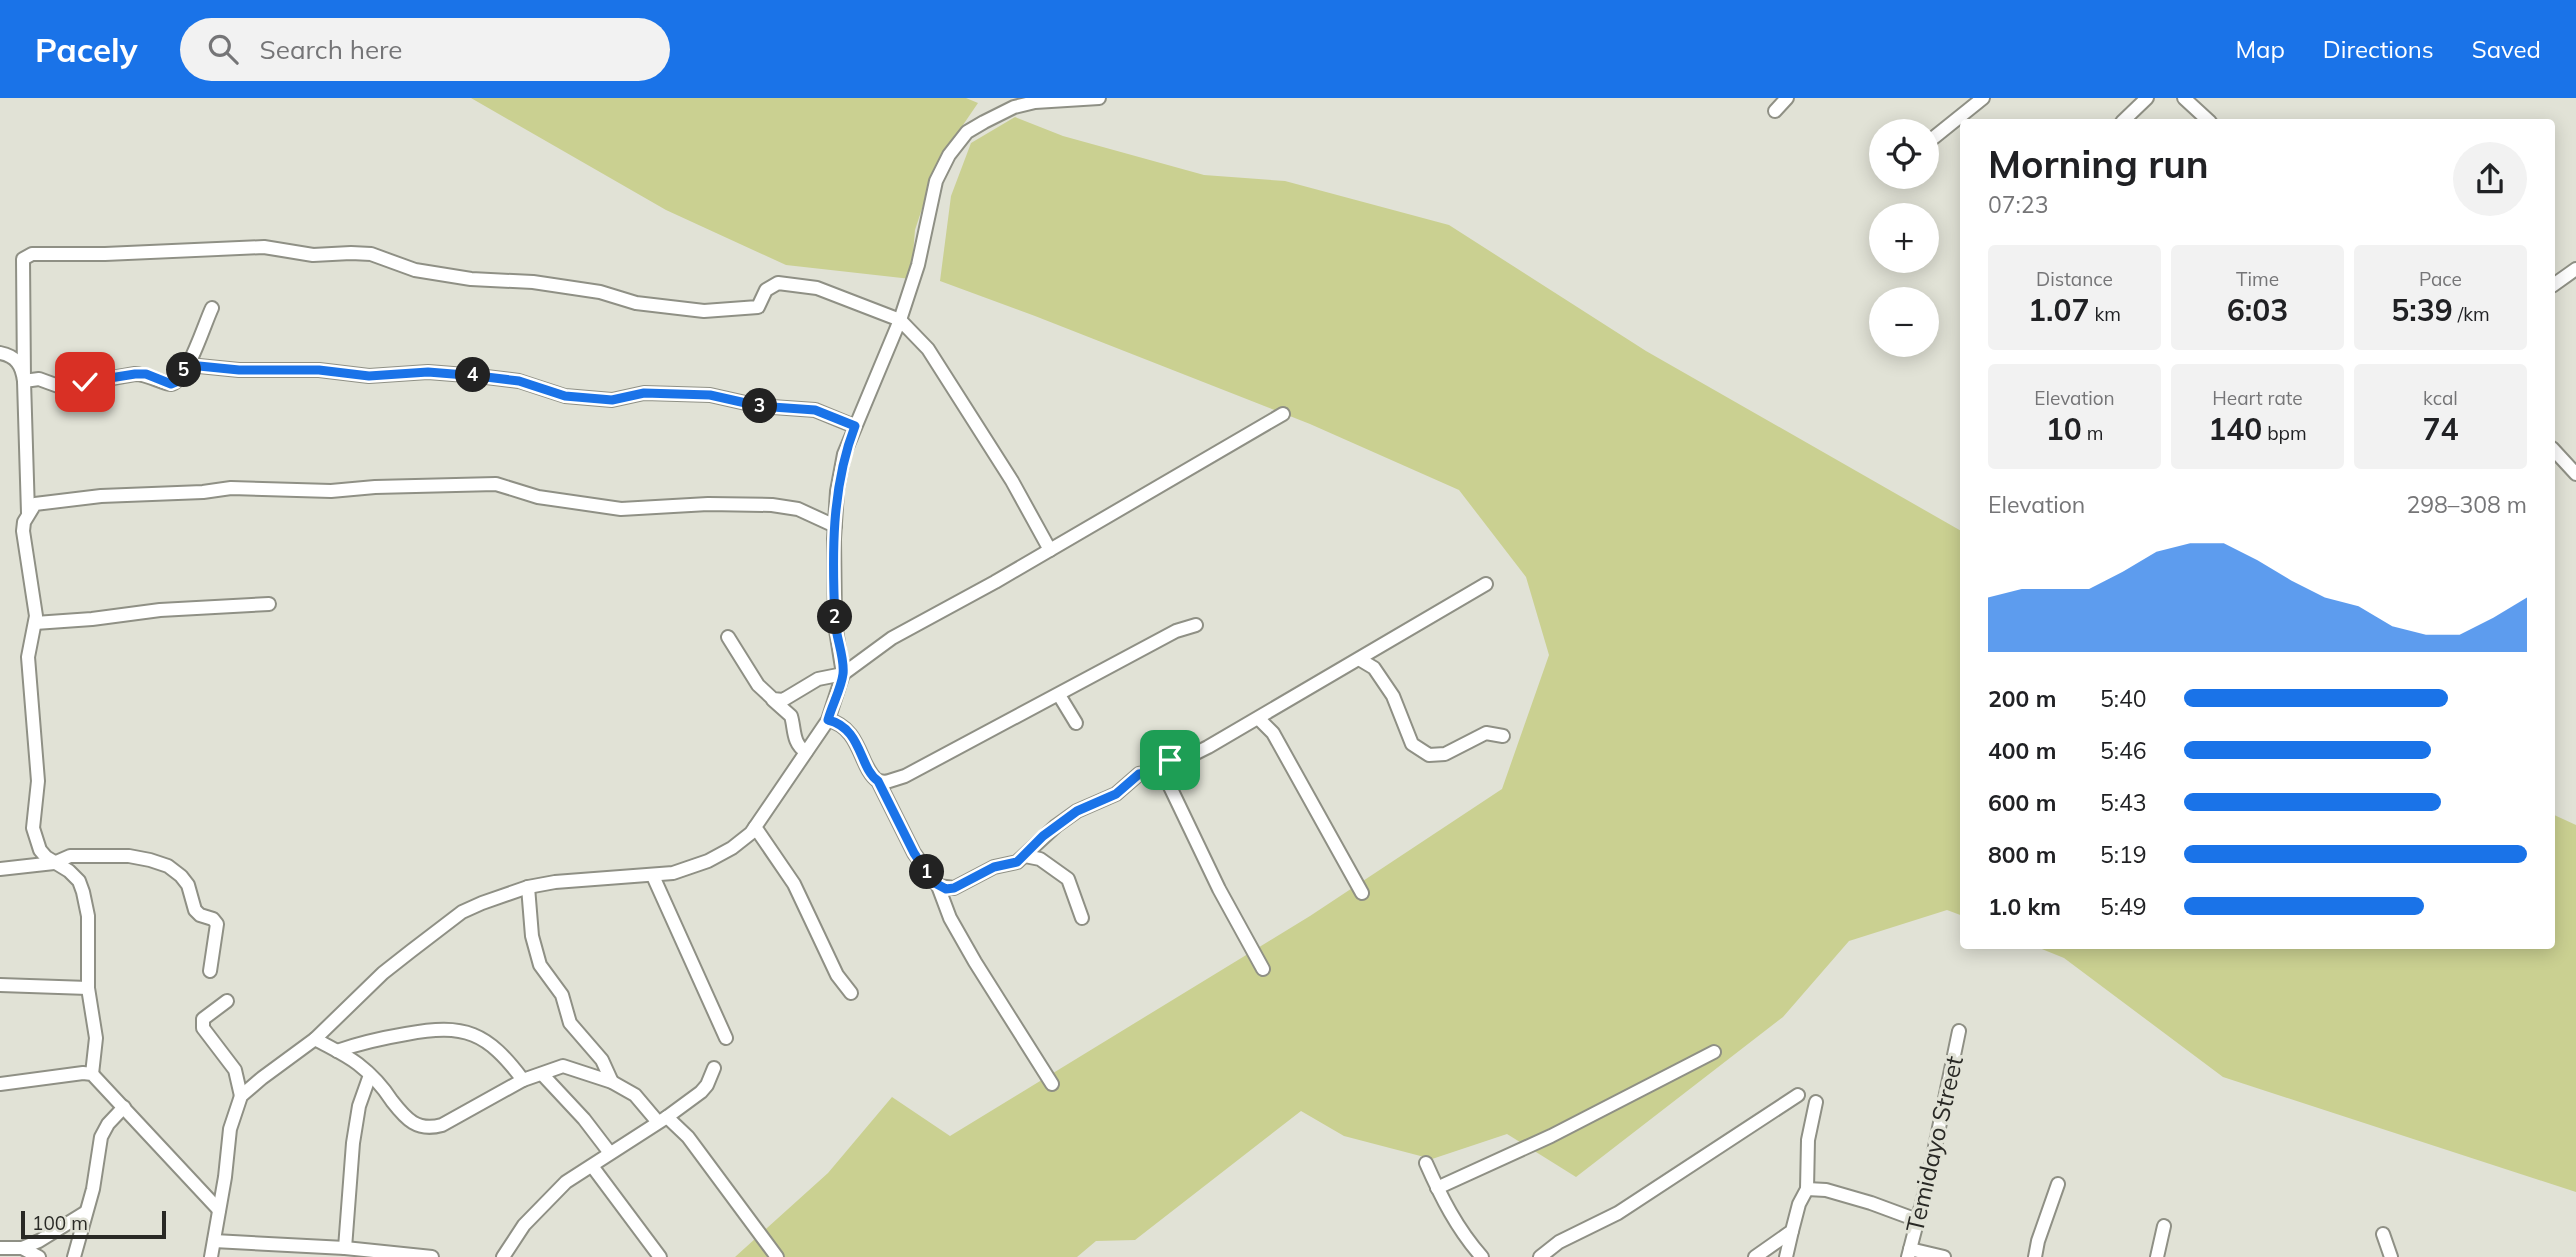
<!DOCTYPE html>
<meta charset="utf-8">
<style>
body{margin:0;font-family:Mulish,sans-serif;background:#f2f2f2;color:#202124;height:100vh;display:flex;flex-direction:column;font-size:26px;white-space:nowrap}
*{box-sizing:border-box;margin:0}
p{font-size:23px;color:#757577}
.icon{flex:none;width:38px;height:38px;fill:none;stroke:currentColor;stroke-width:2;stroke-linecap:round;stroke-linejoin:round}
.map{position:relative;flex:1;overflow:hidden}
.details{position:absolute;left:1960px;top:21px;width:595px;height:830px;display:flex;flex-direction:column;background:#fff;border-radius:7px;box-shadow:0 4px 18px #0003}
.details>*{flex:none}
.controls{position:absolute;left:1869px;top:21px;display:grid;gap:14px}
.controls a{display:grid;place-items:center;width:70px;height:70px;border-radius:50%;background:#fff;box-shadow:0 4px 18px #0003;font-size:35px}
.scale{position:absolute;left:21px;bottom:18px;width:145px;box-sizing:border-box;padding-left:7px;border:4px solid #292925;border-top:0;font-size:19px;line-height:24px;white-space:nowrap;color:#292925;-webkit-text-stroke:5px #e1e2d6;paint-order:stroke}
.pin{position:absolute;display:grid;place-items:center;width:60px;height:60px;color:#fff;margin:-30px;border-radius:14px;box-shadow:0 4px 10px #0006}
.km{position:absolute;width:35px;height:35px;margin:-18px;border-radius:50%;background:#222;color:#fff;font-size:19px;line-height:35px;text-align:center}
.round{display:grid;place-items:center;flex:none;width:74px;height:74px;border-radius:37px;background:#f2f2f2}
.head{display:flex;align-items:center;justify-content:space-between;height:119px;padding:0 28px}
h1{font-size:38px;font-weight:700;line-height:52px}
.metrics{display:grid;grid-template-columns:repeat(3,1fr);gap:10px;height:119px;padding:7px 28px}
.metrics div{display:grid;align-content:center;border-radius:7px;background:#f2f2f2;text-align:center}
.metrics b{font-size:30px;font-weight:700}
.metrics small{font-size:19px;font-weight:400}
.metrics p{font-size:19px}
.chart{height:196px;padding:14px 28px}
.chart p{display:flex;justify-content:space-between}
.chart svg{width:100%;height:126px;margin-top:7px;fill:#1a73e8;opacity:.7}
ul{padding:0 28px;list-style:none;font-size:23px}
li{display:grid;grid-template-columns:112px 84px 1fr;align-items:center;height:52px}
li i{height:18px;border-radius:9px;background:#1a73e8}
header{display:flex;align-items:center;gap:42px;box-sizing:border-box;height:98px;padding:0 35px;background:#1a73e8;color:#fff}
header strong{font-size:33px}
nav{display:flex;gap:38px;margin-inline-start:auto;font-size:24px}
.search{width:490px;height:63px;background:#f2f2f2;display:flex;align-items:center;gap:18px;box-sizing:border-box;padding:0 24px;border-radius:38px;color:#757577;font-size:26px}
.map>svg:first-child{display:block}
.green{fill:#cad091}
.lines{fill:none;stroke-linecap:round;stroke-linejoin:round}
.minor-casing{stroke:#8f9085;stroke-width:16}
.minor{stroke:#fff;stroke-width:12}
.route-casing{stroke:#fff;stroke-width:14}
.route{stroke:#1a73e8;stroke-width:9}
.labels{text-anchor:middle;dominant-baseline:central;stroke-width:7;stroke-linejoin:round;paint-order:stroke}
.street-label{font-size:24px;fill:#292925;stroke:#e1e2d6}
</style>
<header>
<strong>Pacely</strong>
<div class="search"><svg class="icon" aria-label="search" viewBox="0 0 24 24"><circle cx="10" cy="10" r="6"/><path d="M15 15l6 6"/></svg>Search here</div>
<nav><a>Map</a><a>Directions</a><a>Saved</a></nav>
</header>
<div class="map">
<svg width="2576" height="1159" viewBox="0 0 2576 1159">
<rect width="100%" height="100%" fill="#e1e2d6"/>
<g class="green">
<polygon points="471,0 966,0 978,5 937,65 915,132 911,181 786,167 666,112"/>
<polygon points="1015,19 1063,38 1204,77 1285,83 1449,127 1646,253 1963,434 1963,818 1947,812 1849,843 1783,919 1576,1079 1507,1036 1432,1061 1344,1038 1301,1013 1135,1142 1096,1143 1077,1159 735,1159 828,1075 892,999 950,1038 1310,818 1502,691 1549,557 1526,479 1459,392 1310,326 1035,218 940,183 951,98 971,45"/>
<polygon points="2552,716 2576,727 2576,1094 2223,979 2064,860 2032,847 2552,847"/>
</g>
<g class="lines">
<g class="minor-casing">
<g id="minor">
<polyline points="2184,0 2210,24"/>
<polyline points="1775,13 1787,0"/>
<polyline points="2122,24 2147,0"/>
<polyline points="1927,45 1983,0"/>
<polyline points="2552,188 2576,171"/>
<path d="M0,255C16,258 22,267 24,283L39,281L61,289L135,276C147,276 164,286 171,286C187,284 205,224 212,210"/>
<polyline points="189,267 239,272 319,272 369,278 428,274 478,278 519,283 565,298 612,302 644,295 710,297 759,308 815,312 854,328"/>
<polyline points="2552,350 2576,376"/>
<polyline points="28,415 24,283 23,161 32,156 105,156 264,149 313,157 351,155 371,156 415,172 471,181 533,184 600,194 636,205 704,213 758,209 766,192 778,185 817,190 900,222 928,251 1012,383 1050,452"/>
<polyline points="35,525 92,521 160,512 269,506"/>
<polyline points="728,539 758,587 773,601 783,602 818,581 843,576 892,540 995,484 1283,316"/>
<polyline points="1359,561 1374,570 1393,598 1412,646 1429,657 1445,656 1486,635 1503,638"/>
<polyline points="1059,597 1076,625"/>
<path d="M773,602L791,618C795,631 792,645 806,654"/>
<polyline points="1259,621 1273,635 1362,795"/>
<path d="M828,622C862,630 859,670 878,683L914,755L938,788L950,820L975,864L1052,986"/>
<polyline points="1162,672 1219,791 1263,871"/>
<polyline points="878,683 886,684 905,678 1176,533 1196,527"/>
<polyline points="755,729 794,786 837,877 851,895"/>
<polyline points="1025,758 1040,761 1068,781 1082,820"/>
<polyline points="0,771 54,765 70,758 129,758 150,762 168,768 181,778 188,787 195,812 200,817 213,821 217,826 210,873"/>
<polyline points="653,778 726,940"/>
<polyline points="938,788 954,790 994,769 1017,764 1056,728 1077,713 1116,696 1139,676 1162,672 1175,660 1194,656 1208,649 1486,486"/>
<polyline points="528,789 532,838 540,867 562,897 570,925 602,962 612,984"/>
<polyline points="0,887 88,890"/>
<polyline points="227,903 203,921 203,930 235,972 241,998"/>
<path d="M315,941C329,949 345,956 358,966C371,976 383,989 392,1003C406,1021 417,1034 442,1027L523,982L563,968L612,984L635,997L657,1023"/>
<path d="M337,953C360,945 382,940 406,936C465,925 487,934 523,982"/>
<polyline points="92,976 96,940 88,890 88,818 83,794 79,783 69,773 46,759 40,752 33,730 38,683 28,559 36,518 23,433 24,424 35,406 101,398 203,394 231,390 331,393 375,389 496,386 538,399 621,411 708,406 772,407 798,411 835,428"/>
<polyline points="542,976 584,1021 610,1055"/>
<polyline points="0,986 83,975 92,976 219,1112"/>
<polyline points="667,1019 688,1039 777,1159"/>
<path d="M1426,1065C1441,1099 1457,1131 1482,1159"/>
<polyline points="592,1068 660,1159"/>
<polyline points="1437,1090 1551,1038 1714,954"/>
<polyline points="1807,1091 1826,1092 1871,1105 1917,1122"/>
<polyline points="2383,1136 2391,1159"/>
<polyline points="214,1143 345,1150 432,1159"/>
<polyline points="0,1150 22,1150 39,1159"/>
<polyline points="22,1150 39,1143 86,1114"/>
<polyline points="345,1150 353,1045 359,1008 370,977"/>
<polyline points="1910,1151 1944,1159"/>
<polyline points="74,1159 93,1091 101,1039 108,1026 124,1009"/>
<polyline points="211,1159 225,1079 230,1031 241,998 262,980 315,941 383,875 411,853 462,814 482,805 528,789 555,784 673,775 708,763 732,750 751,735 828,622 843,576 835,526 834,441 837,393 844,356 900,222 918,167 936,83 949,57 967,34 984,24 1014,9 1035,4 1099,0"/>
<polyline points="503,1159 524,1127 566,1084 667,1019 701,994 707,987 714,970"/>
<polyline points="1540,1159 1559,1144 1618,1115 1798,997"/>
<polyline points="1755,1159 1792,1133 1799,1106 1807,1091 1808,1042 1816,1004"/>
<polyline points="1786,1159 1792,1133"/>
<polyline points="1908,1159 1929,1078 1959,933"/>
<polyline points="2035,1159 2038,1143 2058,1086"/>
<polyline points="2157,1159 2164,1128"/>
</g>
</g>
<use href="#minor" class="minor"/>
</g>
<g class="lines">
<g class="route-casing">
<path id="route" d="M85,284L135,276H146L171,286L176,284L189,267L239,272H319L369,278L428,274L478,278L519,283L565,298L612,302L644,295L710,297L759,308L815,312L855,328C831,390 832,458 835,523C836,540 845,560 843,576C841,591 832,607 828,622C862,630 859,670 878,683L914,755L933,784L946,791L954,790L994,769L1017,764L1043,738L1077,713L1116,696L1139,676L1162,672L1170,662"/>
</g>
<use href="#route" class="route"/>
</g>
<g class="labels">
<g class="street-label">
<text transform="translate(1934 1046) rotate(-77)">Temidayo Street</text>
</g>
</g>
</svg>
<div class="controls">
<a><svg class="icon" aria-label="locate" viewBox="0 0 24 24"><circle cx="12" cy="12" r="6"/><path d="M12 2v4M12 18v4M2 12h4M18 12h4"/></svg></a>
<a>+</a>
<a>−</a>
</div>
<div class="scale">100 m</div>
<div class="pin" style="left:1170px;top:662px;background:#1e9e55"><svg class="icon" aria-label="arrive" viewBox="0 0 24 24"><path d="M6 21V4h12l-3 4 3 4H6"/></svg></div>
<div class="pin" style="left:85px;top:284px;background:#d93025"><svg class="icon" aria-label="check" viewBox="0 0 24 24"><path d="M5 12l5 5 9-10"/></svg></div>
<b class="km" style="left:927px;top:774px">1</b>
<b class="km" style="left:835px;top:519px">2</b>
<b class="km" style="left:760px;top:308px">3</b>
<b class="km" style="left:473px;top:277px">4</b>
<b class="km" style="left:184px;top:272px">5</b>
<section class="details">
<div class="head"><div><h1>Morning run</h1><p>07:23</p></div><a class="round"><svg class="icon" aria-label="share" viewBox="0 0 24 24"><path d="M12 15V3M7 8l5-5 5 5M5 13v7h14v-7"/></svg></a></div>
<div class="metrics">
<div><p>Distance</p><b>1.07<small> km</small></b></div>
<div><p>Time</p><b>6:03</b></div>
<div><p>Pace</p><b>5:39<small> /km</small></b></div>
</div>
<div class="metrics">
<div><p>Elevation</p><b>10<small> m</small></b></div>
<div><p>Heart rate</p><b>140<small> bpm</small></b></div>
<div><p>kcal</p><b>74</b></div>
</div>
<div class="chart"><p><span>Elevation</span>298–308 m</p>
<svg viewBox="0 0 160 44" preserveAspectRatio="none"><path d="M0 44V25L10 22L20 22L30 22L40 16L50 9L60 6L70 6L80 12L90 19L100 25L110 28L120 35L130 38L140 38L150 32L160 25V44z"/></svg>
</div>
<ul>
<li><b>200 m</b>5:40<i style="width:77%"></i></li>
<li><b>400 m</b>5:46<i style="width:72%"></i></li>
<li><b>600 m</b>5:43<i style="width:75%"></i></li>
<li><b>800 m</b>5:19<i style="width:100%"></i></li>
<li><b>1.0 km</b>5:49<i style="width:70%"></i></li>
</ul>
</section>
</div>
